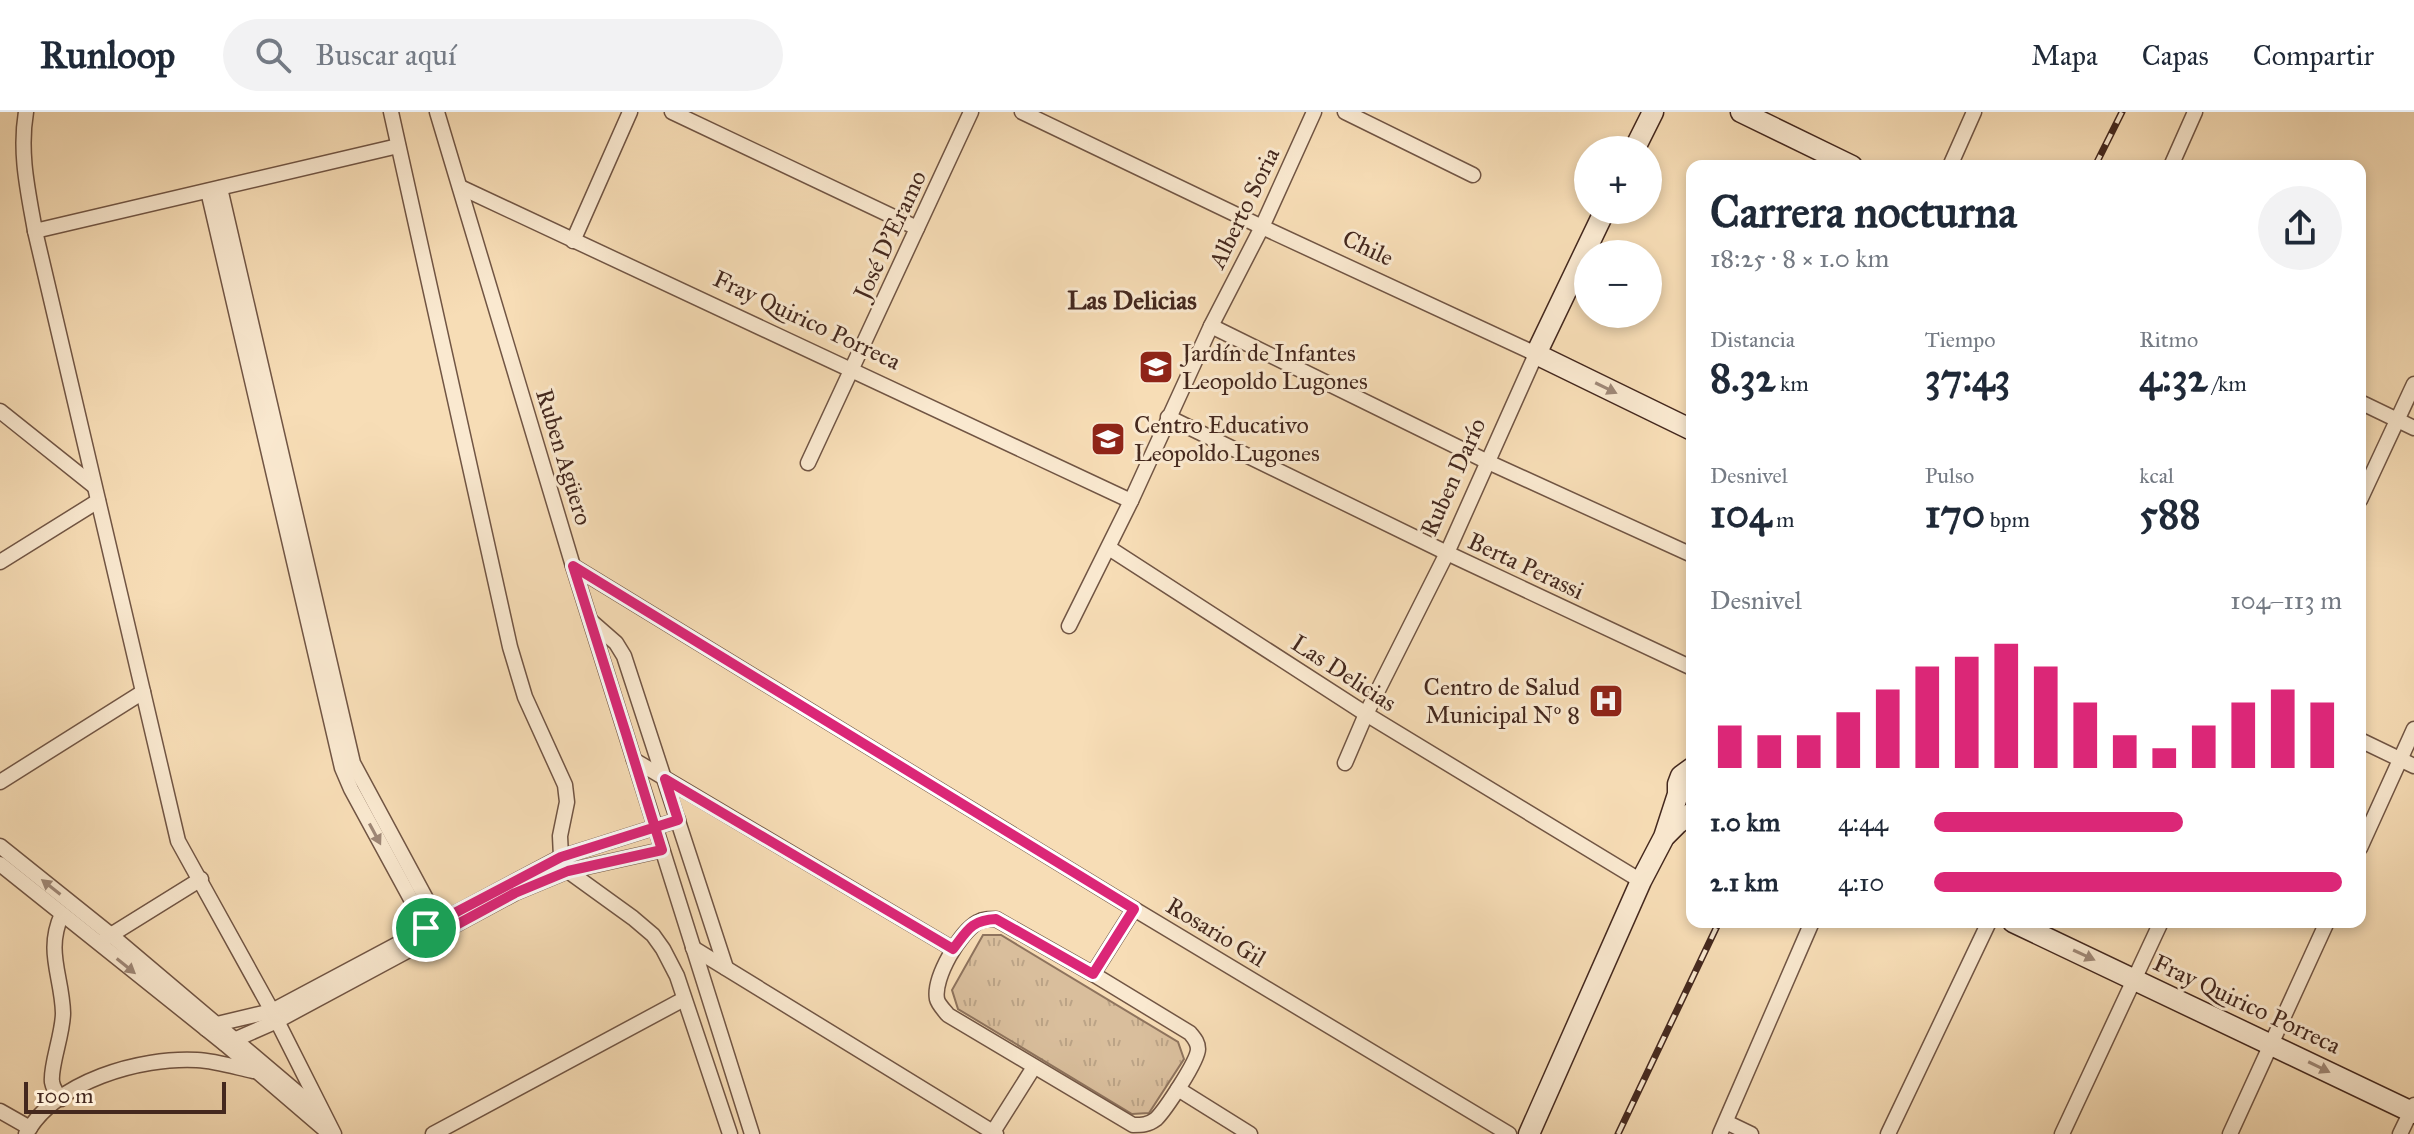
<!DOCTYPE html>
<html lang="es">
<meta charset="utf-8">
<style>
body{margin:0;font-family:"IM FELL Great Primer",serif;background:#f2f2f3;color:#1f2937;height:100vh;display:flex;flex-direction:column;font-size:30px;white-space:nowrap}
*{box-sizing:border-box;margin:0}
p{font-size:26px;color:#747a83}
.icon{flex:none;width:44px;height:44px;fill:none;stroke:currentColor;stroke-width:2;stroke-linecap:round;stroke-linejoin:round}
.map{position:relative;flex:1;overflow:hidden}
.drawer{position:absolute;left:1686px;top:48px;width:680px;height:768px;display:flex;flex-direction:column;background:#fff;border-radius:16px;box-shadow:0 4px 12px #0003}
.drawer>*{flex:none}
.controls{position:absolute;left:1574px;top:24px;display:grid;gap:16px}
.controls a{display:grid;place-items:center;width:88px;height:88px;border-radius:50%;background:#fff;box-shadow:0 4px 12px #0003;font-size:40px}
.scale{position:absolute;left:24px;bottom:20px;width:202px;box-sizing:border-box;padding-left:8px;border:4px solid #44281e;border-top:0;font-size:22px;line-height:28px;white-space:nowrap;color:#44281e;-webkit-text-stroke:6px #fae9d0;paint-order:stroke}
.pin{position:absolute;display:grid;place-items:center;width:68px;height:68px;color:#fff;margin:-34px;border:4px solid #fff;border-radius:50%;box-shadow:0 2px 8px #0007}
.round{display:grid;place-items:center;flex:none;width:84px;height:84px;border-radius:42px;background:#f2f2f3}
.head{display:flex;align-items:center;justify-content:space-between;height:136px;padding:0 24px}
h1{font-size:44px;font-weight:700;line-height:60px}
.stats{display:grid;grid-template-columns:repeat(3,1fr);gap:12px;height:136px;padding:8px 24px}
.stats div{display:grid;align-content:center}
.stats b{font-size:40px;font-weight:700}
.stats small{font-size:22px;font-weight:400}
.stats p{font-size:22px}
.chart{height:224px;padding:16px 24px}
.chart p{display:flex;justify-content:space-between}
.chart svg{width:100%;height:144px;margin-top:8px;stroke:#db2777;stroke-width:6}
ul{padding:0 24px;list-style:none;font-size:26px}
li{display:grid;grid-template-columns:128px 96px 1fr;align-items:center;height:60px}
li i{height:20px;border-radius:10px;background:#db2777}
header{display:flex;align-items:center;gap:48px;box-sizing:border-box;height:112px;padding:0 40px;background:#fff;border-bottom:2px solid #e0e1e3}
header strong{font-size:38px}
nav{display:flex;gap:44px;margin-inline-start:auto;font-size:28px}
.search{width:560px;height:72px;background:#f2f2f3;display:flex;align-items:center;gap:20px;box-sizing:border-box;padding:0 28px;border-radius:44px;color:#747a83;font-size:30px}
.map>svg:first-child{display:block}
.grass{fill:url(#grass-tufts);stroke:#8e735d;stroke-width:2}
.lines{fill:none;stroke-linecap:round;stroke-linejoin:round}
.street-casing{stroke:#715544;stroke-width:17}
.secondary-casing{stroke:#44281e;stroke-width:23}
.street{stroke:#fae9d0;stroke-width:14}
.secondary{stroke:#fae9d0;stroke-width:20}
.rail-casing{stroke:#44281e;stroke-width:7}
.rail{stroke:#fae9d0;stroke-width:4;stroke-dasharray:12;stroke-linecap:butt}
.oneway{fill:#9f8877}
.route-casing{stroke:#fff;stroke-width:16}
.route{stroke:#db2777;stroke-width:10}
.labels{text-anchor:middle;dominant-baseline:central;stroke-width:6;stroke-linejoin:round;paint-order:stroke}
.street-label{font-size:24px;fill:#44281e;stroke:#fae9d0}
.poi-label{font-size:24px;fill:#44281e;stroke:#fae9d0;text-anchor:start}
.neighbourhood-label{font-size:26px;font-weight:bold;fill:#44281e;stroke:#fae9d0}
</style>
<header>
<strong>Runloop</strong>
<div class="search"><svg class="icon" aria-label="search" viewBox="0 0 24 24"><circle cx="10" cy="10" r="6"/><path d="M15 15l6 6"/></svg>Buscar aquí</div>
<nav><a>Mapa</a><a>Capas</a><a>Compartir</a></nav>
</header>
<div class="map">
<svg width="2414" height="1022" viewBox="0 0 2414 1022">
<defs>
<pattern id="grass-tufts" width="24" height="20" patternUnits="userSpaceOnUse" patternTransform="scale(2)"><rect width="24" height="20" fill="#d9be9c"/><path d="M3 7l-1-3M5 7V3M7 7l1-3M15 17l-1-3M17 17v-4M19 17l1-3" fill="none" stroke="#bba386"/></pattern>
</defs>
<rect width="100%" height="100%" fill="#f7ddb6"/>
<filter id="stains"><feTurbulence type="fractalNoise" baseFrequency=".0025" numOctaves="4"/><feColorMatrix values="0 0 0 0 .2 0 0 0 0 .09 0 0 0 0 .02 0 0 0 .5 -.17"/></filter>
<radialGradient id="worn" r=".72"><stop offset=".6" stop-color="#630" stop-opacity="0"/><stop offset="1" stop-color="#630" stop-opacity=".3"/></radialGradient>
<polygon class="grass" points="983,823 1001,823 1178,930 1184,947 1149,1001 1132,1002 958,897 952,878"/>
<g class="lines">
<g class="street-casing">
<g id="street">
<path d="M26,0C19,41 28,79 35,119L398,34"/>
<polyline points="391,0 510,535 525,585 565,673 567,690 560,724 561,745 568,759 633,806 653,823 663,837 677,864 730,1022"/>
<polyline points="437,0 573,454 752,1022"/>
<polyline points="672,0 917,116"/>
<polyline points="1022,0 1262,115 1536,242 1447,441 1366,602 1345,651"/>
<polyline points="1345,0 1473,63"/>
<polyline points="1950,54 1974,0"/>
<polyline points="2171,54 2195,0"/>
<polyline points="460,75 1131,389"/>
<polyline points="220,76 353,651 444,820"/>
<polyline points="208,79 342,656 351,677 432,826"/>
<polyline points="35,119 178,729 272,899 334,1022"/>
<polyline points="573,129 630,0"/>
<polyline points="1211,214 1488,350 1692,443"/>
<polyline points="2360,290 2414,316"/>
<polyline points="0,299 94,374"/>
<polyline points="1168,305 1447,441 1692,556"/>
<polyline points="808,351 971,0"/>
<polyline points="2360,388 2414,272"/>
<polyline points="1109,436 1366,602 1641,769"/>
<polyline points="0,450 98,389"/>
<polyline points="573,454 1134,797 1509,1022"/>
<polyline points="592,510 616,531 624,544 726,856"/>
<polyline points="1069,514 1131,389 1211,214 1262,115 1314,0"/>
<polyline points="2360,628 2414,654"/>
<polyline points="634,648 953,837"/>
<polyline points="0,670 143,580"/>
<polyline points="0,734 111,823 319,999"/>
<polyline points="2360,736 2414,617"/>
<polyline points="0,752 225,932 330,1022"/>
<path d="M996,807L1093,862L1190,921C1194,926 1198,930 1198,937C1198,949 1165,998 1156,1007C1148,1013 1142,1013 1133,1013L948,903C944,898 938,892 937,887C933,866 960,820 978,810C983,807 989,807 996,807Z"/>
<polyline points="106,826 201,767"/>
<polyline points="693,836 996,1022"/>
<polyline points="1093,862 1134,797"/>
<polyline points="206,917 217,912 272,899 561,745 678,708"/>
<polyline points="225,932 277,909 515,781 568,759 662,738"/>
<polyline points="1178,977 1250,1022"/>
<path d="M61,987C57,982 53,976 52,970C50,954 63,922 63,901C62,864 45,839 62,802"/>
<polyline points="0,999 30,1016"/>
<polyline points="1726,1010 1751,1022"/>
<polyline points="993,1020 1034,955"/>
<path d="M26,1022C56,969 140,945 197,948C216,949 235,955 253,959"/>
<polyline points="433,1022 684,887"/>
<polyline points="1720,1022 1812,810"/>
<polyline points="1888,1022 1989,810"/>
<polyline points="2062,1022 2161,810"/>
<polyline points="2230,1022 2327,810"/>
<polyline points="2400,1022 2414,993"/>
</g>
</g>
<g class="secondary-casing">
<g id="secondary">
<polyline points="1741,0 1852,54"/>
<polyline points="1634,38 1653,0"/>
<polyline points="1605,98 1536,242 1692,318"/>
<polyline points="1666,723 1678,711 1692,701"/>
<polyline points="2013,810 2414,1001"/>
<polyline points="1529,1022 1641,769 1664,725 1678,682 1678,672 1681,664 1692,656"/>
</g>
</g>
<use href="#street" class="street"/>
<use href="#secondary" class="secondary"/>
<g class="rail-casing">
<g id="rail">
<polyline points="2095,54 2122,0"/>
<polyline points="1618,1022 1719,810"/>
</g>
</g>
<use href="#rail" class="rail"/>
</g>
<defs><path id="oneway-solid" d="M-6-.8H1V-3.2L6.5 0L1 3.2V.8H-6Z" transform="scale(2)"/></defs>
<g class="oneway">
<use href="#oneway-solid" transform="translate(1606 276) rotate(26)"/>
<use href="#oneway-solid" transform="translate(375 722) rotate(62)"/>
<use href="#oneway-solid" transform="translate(51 775) rotate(-142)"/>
<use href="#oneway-solid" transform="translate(2084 843) rotate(25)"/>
<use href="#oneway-solid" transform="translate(126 854) rotate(39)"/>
<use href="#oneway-solid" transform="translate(2319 955) rotate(26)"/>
</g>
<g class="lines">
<g class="route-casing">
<path id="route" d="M426,816L561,745L678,708L665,667L953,837C967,819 971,808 996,807L1093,862L1134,797L573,454C603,549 633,643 662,738L568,759L515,781L432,826L426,816"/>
</g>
<use href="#route" class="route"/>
</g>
<defs>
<g id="school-square" transform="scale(1.8)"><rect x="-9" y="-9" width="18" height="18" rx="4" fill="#8f2418" stroke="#fae9d0"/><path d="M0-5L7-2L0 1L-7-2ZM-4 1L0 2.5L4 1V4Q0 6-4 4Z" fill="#fff"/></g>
<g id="hospital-square" transform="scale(1.8)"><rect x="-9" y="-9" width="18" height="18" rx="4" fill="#8f2418" stroke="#fae9d0"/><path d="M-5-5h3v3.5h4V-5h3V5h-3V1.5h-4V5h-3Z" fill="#fff"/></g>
</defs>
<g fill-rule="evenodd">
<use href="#school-square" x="1156" y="255"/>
<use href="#school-square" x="1108" y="327"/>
<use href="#hospital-square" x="1606" y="589"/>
</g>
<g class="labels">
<g class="street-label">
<text transform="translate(1244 96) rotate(-64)">Alberto Soria</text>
<text transform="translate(890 123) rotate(-65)">José D'Eramo</text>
<text transform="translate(1368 136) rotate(25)">Chile</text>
<text transform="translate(807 208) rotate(25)">Fray Quirico Porreca</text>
<text transform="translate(564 345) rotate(73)">Ruben Agüero</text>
<text transform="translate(1453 365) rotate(-66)">Ruben Darío</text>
<text transform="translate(1526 454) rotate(25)">Berta Perassi</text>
<text transform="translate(1344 561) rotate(33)">Las Delicias</text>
<text transform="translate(1216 820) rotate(31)">Rosario Gil</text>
<text transform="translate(2247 892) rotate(25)">Fray Quirico Porreca</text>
</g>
<g class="poi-label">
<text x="1182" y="241">Jardín de Infantes<tspan x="1182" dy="28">Leopoldo Lugones</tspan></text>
<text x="1134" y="313">Centro Educativo<tspan x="1134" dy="28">Leopoldo Lugones</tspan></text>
<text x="1580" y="575" text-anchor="end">Centro de Salud<tspan x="1580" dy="28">Municipal Nº 8</tspan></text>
</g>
<g class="neighbourhood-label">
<text x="1132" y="188">Las Delicias</text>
</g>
</g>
<rect width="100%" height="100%" filter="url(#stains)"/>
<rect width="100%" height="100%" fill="url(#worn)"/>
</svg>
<div class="controls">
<a>+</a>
<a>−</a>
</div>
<div class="scale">100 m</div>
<div class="pin" style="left:426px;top:816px;background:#1e9e55"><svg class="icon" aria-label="arrive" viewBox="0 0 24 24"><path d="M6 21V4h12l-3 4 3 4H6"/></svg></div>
<section class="drawer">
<div class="head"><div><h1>Carrera nocturna</h1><p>18:25 · 8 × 1.0 km</p></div><a class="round"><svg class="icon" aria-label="share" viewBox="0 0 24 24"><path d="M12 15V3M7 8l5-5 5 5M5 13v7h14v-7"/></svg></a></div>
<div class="stats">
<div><p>Distancia</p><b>8.32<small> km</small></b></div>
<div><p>Tiempo</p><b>37:43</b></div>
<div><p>Ritmo</p><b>4:32<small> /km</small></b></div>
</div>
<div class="stats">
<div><p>Desnivel</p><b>104<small> m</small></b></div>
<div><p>Pulso</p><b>170<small> bpm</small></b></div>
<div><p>kcal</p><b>588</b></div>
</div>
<div class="chart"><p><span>Desnivel</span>104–113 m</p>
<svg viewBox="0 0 160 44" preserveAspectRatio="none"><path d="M5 44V31M15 44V34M25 44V34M35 44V27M45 44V20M55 44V13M65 44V10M75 44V6M85 44V13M95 44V24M105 44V34M115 44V38M125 44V31M135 44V24M145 44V20M155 44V24"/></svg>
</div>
<ul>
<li><b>1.0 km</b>4:44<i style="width:61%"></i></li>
<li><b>2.1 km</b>4:10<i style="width:100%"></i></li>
</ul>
</section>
</div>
